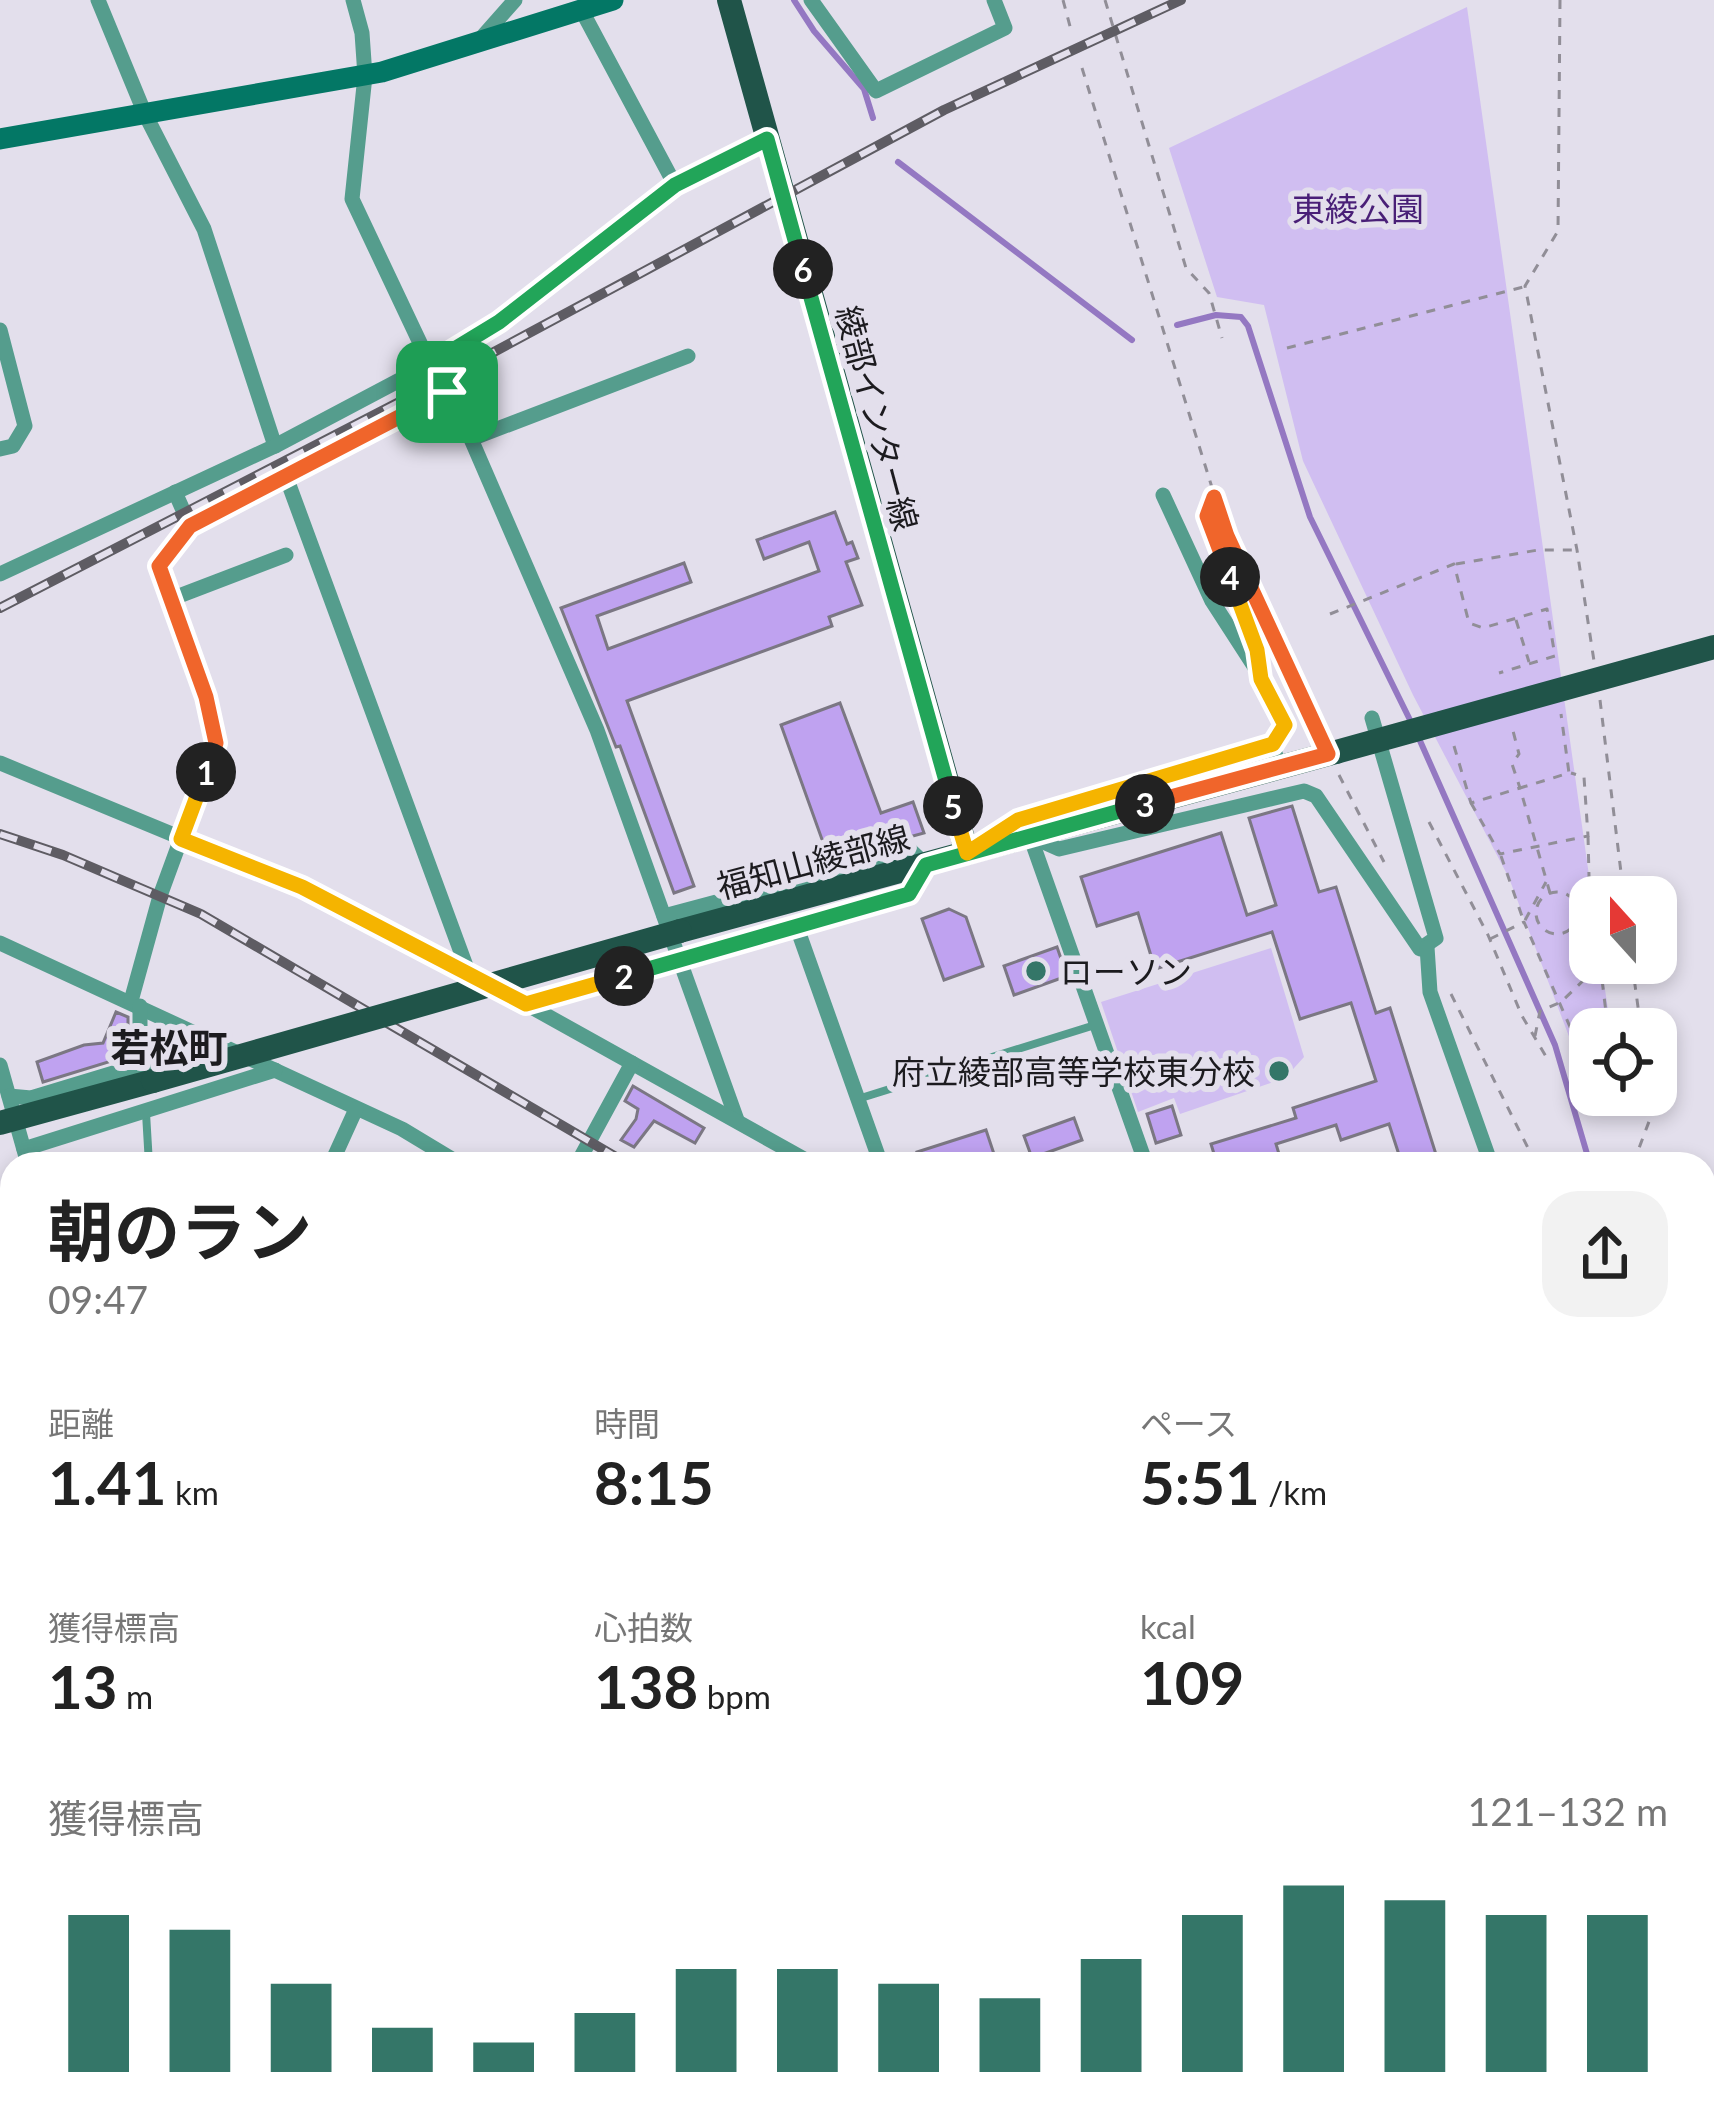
<!DOCTYPE html>
<html lang="ja">
<meta charset="utf-8">
<style>
body{margin:0;font-family:Lato,"Noto Sans JP",sans-serif;background:#f2f2f2;color:#222;height:100vh;display:flex;flex-direction:column;font-size:45px;white-space:nowrap}
*{box-sizing:border-box;margin:0}
p{font-size:39px;color:#767676}
.icon{flex:none;width:66px;height:66px;fill:none;stroke:currentColor;stroke-width:2;stroke-linecap:round;stroke-linejoin:round}
.map{position:relative;flex:1;overflow:hidden}
.side{position:absolute;left:0px;top:1152px;width:1716px;height:972px;display:flex;flex-direction:column;background:#fff;border-radius:36px 36px 0 0;box-shadow:0 6px 18px #0003}
.side>*{flex:none}
.needle{width:78px;rotate:339deg}
.controls{position:absolute;left:1569px;top:876px;display:grid;gap:24px}
.controls a{display:grid;place-items:center;width:108px;height:108px;border-radius:24px;background:#fff;box-shadow:0 6px 18px #0003;font-size:60px}
.pin{position:absolute;display:grid;place-items:center;width:102px;height:102px;color:#fff;margin:-51px;border-radius:24px;box-shadow:0 6px 18px #0006}
.km{position:absolute;width:60px;height:60px;margin:-30px;border-radius:50%;background:#222;color:#fff;font-size:33px;line-height:60px;text-align:center}
.round{display:grid;place-items:center;flex:none;width:126px;height:126px;border-radius:36px;background:#f2f2f2}
.head{display:flex;align-items:center;justify-content:space-between;height:204px;padding:0 48px}
h1{font-size:66px;font-weight:700;line-height:90px}
.figures{display:grid;grid-template-columns:repeat(3,1fr);gap:18px;height:204px;padding:12px 48px}
.figures div{display:grid;align-content:center}
.figures b{font-size:60px;font-weight:700}
.figures small{font-size:33px;font-weight:400}
.figures p{font-size:33px}
.chart{height:336px;padding:24px 48px}
.chart p{display:flex;justify-content:space-between}
.chart svg{width:100%;height:216px;margin-top:12px;stroke:#347668;stroke-width:6}
.map>svg:first-child{display:block}
.green{fill:#d0bef1}
.forest{fill:#ad91dd}
.water{fill:#9478c2}
.lines{fill:none;stroke-linecap:round;stroke-linejoin:round}
.stream{stroke:#9478c2;stroke-width:6}
.building{fill:#bfa2f0;stroke:#7b7783;stroke-width:3}
.path{stroke:#918e97;stroke-width:3;stroke-dasharray:9 9;stroke-linecap:butt}
.lane{stroke:#559d8d;stroke-width:8}
.street{stroke:#559d8d;stroke-width:15}
.secondary{stroke:#037765;stroke-width:21}
.primary{stroke:#205449;stroke-width:24}
.rail-casing{stroke:#5e5c63;stroke-width:10}
.rail{stroke:#e3dfec;stroke-width:6;stroke-dasharray:18;stroke-linecap:butt}
.primary-bridge{stroke:#205449;stroke-width:24}
.split-1-casing{stroke:#fff;stroke-width:24}
.split-2-casing{stroke:#fff;stroke-width:24}
.split-3-casing{stroke:#fff;stroke-width:24}
.split-4-casing{stroke:#fff;stroke-width:24}
.split-5-casing{stroke:#fff;stroke-width:24}
.split-6-casing{stroke:#fff;stroke-width:24}
.split-7-casing{stroke:#fff;stroke-width:24}
.split-1{stroke:#f0652b;stroke-width:15}
.split-2{stroke:#f5b400;stroke-width:15}
.split-3{stroke:#22a559;stroke-width:15}
.split-4{stroke:#f0652b;stroke-width:15}
.split-5{stroke:#f5b400;stroke-width:15}
.split-6{stroke:#22a559;stroke-width:15}
.split-7{stroke:#22a559;stroke-width:15}
.poi-dot{fill:#347668;stroke:#e3dfec;stroke-width:4.5}
.labels{text-anchor:middle;dominant-baseline:central;stroke-width:12;stroke-linejoin:round;paint-order:stroke}
.park-label{font-size:33px;fill:#491f77;stroke:#e3dfec}
.street-label{font-size:33px;fill:#1c1b1f;stroke:#e3dfec}
.poi-label{font-size:33px;fill:#1c1b1f;stroke:#e3dfec;text-anchor:start}
.quarter-label{font-size:39px;font-weight:bold;fill:#1c1b1f;stroke:#e3dfec}
</style>
<div class="map">
<svg width="1714" height="2124" viewBox="0 0 1714 2124">
<rect width="100%" height="100%" fill="#e3dfec"/>
<g class="green">
<polygon points="1467,7 1592,897 1590,963 1601,963 1611,1029 1590,1029 1590,1092 1509,878 1413,695 1303,461 1264,305 1217,297 1169,148"/>
<polygon points="1271,948 1304,1057 1285,1078 1180,1114 1174,1098 1138,1112 1101,1002"/>
</g>
<polygon class="forest" points="1704,2091 1714,2097 1714,2124 1419,2124 1448,2112 1704,2112"/>
<polygon class="water" points="1714,1191 1714,1436 1704,1415 1704,1195"/>
<g class="lines">
<g class="stream">
<polyline points="794,0 814,31 864,89 873,118"/>
<polyline points="898,162 1132,340"/>
<polyline points="1177,325 1216,315 1241,317 1248,326 1310,517 1411,722"/>
<polyline points="1417,734 1555,1045 1590,1164"/>
</g>
</g>
<g class="building">
<polygon points="835,512 847,544 852,542 858,558 846,562 862,605 829,617 832,626 627,701 694,886 674,893 620,746 616,747 561,608 684,563 691,582 597,616 608,649 819,571 809,542 764,559 757,540"/>
<polygon points="840,703 881,813 913,802 924,833 829,859 781,725"/>
<polygon points="1292,806 1319,892 1336,887 1376,1013 1390,1008 1439,1164 1402,1164 1389,1124 1341,1140 1336,1125 1276,1144 1282,1164 1217,1164 1211,1144 1296,1118 1293,1108 1376,1081 1351,1003 1300,1019 1272,932 1155,969 1138,913 1097,926 1081,877 1221,833 1247,915 1276,905 1249,818"/>
<polygon points="949,909 966,917 983,966 944,980 922,919"/>
<polygon points="1057,947 1067,976 1014,995 1004,966"/>
<polygon points="116,1012 128,1017 128,1056 43,1082 37,1062 84,1045 103,1043"/>
<polygon points="633,1086 704,1128 695,1143 654,1121 634,1147 621,1140 636,1119 638,1109 625,1101"/>
<polygon points="1172,1106 1181,1135 1156,1143 1147,1114"/>
<polygon points="1074,1118 1082,1140 1032,1158 1024,1136"/>
<polygon points="986,1130 994,1154 964,1164 921,1164 917,1152"/>
</g>
<g class="lines">
<g class="path">
<polyline points="1063,0 1071,30"/>
<polyline points="1105,0 1186,268 1209,293 1222,338"/>
<polyline points="1560,0 1558,231 1525,286 1577,550 1594,661"/>
<polyline points="1082,68 1227,536 1319,734"/>
<polyline points="1287,348 1523,287"/>
<polyline points="1213,498 1207,516 1245,619"/>
<polyline points="1456,564 1538,550 1577,550"/>
<polyline points="1330,614 1454,564 1469,623 1483,628 1547,609 1555,656 1499,673"/>
<polyline points="1516,620 1529,662"/>
<polyline points="1600,700 1624,897"/>
<polyline points="1454,746 1471,803 1520,788 1512,764 1519,754 1512,727"/>
<polyline points="1339,775 1384,862"/>
<polyline points="1471,803 1500,854 1588,836 1584,777 1571,773"/>
<polyline points="1429,822 1488,935 1522,1016 1548,1060"/>
<polyline points="1588,836 1590,916"/>
<polyline points="1501,856 1524,922 1546,882"/>
<circle cx="1557" cy="913" r="21"/>
<polyline points="1550,893 1520,788 1569,773 1561,714"/>
<polyline points="816,920 910,892"/>
<polyline points="1490,939 1524,922 1582,1054 1590,1052"/>
<polyline points="695,955 778,931"/>
<polyline points="1600,963 1608,1029"/>
<polyline points="1632,963 1641,1029"/>
<polyline points="1451,994 1536,1164"/>
<polyline points="551,997 662,964"/>
<polyline points="1535,1036 1540,1011 1561,1002 1592,972 1592,963"/>
<polyline points="1633,1164 1653,1111 1650,1095"/>
<polyline points="1704,1503 1714,1522"/>
<polyline points="0,1978 12,1975"/>
</g>
<g class="lane">
<polyline points="861,1098 1095,1025"/>
<polyline points="146,1113 149,1164"/>
</g>
<g class="street">
<polyline points="98,0 145,114 204,229 275,446"/>
<polyline points="353,0 362,33 365,76 352,199 430,364 471,439 597,730 737,1120"/>
<polyline points="811,0 876,91 1005,28 994,0"/>
<polyline points="582,11 675,185"/>
<polyline points="477,43 515,0"/>
<polyline points="0,330 25,426 13,446 0,449"/>
<polyline points="471,439 688,356"/>
<polyline points="285,474 469,974"/>
<polyline points="1163,495 1212,601 1254,666 1285,725 1272,744"/>
<polyline points="190,526 447,392"/>
<polyline points="0,574 275,446 430,364 499,322 675,185 767,139"/>
<polyline points="171,599 286,555"/>
<polyline points="0,763 302,888 526,1004 813,1164"/>
<polyline points="1030,836 1146,1164"/>
<polyline points="1032,837 1059,849 1304,791 1316,796 1420,949 1436,938 1372,718"/>
<polyline points="985,842 1018,821 1272,744 1276,756"/>
<polyline points="664,916 910,850 926,865"/>
<polyline points="796,925 881,1164"/>
<polyline points="0,943 402,1129 460,1164"/>
<polyline points="1427,947 1430,992 1491,1164"/>
<polyline points="131,1001 160,896 216,743 206,697 159,566 190,526 175,492"/>
<polyline points="0,1065 28,1164"/>
<polyline points="140,1065 140,1006"/>
<polyline points="9,1096 31,1098 216,1042"/>
<polyline points="24,1149 275,1070"/>
<polyline points="331,1164 356,1109"/>
<polyline points="577,1164 632,1063"/>
<polyline points="0,1203 12,1201"/>
<polyline points="0,1444 12,1445"/>
<polyline points="0,1496 12,1538"/>
<polyline points="469,2112 472,2124"/>
<polyline points="650,2112 652,2124"/>
<polyline points="487,2124 545,2112"/>
<polyline points="1009,2124 1012,2112"/>
</g>
<g class="secondary">
<polyline points="0,139 382,72 613,0"/>
<polyline points="1704,1663 1714,1673"/>
<polyline points="0,1828 12,1825"/>
<polyline points="175,2112 181,2124"/>
</g>
<g class="primary">
<polyline points="729,0 967,853"/>
<polyline points="680,931 1336,752"/>
<polyline points="0,1123 153,1081"/>
</g>
<g class="rail-casing">
<g id="rail">
<polyline points="0,608 440,381 944,110 1181,0"/>
<polyline points="0,834 63,855 201,914 628,1164"/>
<polyline points="1704,1875 1714,1886"/>
</g>
</g>
<use href="#rail" class="rail"/>
<g class="primary-bridge">
<polyline points="1336,752 1714,647"/>
<polyline points="153,1081 680,931"/>
</g>
</g>
<g class="lines">
<g class="split-1-casing">
<polyline id="split-1" points="206,772 216,743 206,697 159,566 190,526 447,392"/>
</g>
<g class="split-2-casing">
<polyline id="split-2" points="206,772 181,839 302,887 526,1004 624,976"/>
</g>
<g class="split-3-casing">
<polyline id="split-3" points="624,976 909,894 926,865 1145,804"/>
</g>
<g class="split-4-casing">
<polyline id="split-4" points="1145,804 1328,754 1227,536 1214,497 1207,516 1230,577"/>
</g>
<g class="split-5-casing">
<polyline id="split-5" points="953,806 967,853 1018,820 1273,744 1285,725 1261,679 1257,650 1230,577"/>
</g>
<g class="split-6-casing">
<polyline id="split-6" points="803,269 953,806"/>
</g>
<g class="split-7-casing">
<polyline id="split-7" points="447,392 430,364 499,322 675,185 767,139 803,269"/>
</g>
<use href="#split-1" class="split-1"/>
<use href="#split-2" class="split-2"/>
<use href="#split-3" class="split-3"/>
<use href="#split-4" class="split-4"/>
<use href="#split-5" class="split-5"/>
<use href="#split-6" class="split-6"/>
<use href="#split-7" class="split-7"/>
</g>
<g class="poi-dot">
<circle cx="1036" cy="971" r="12"/>
<circle cx="1279" cy="1071" r="12"/>
</g>
<g class="labels">
<g class="park-label">
<text x="1358" y="208">東綾公園</text>
</g>
<g class="street-label">
<text transform="translate(878 418) rotate(75)">綾部インター線</text>
<text transform="translate(813 861) rotate(-15)">福知山綾部線</text>
</g>
<g class="poi-label">
<text x="1060" y="971">ローソン</text>
<text x="1255" y="1071" text-anchor="end">府立綾部高等学校東分校</text>
</g>
<g class="quarter-label">
<text x="169" y="1047">若松町</text>
</g>
</g>
</svg>
<div class="controls">
<a><svg class="needle" viewBox="-14 -14 28 28"><path d="M0-13l5 13h-10z" fill="#e53935"/><path d="M0 13l5-13h-10z" fill="#767676"/></svg></a>
<a><svg class="icon" aria-label="locate" viewBox="0 0 24 24"><circle cx="12" cy="12" r="6"/><path d="M12 2v4M12 18v4M2 12h4M18 12h4"/></svg></a>
</div>
<div class="pin" style="left:447px;top:392px;background:#1e9e55"><svg class="icon" aria-label="arrive" viewBox="0 0 24 24"><path d="M6 21V4h12l-3 4 3 4H6"/></svg></div>
<b class="km" style="left:206px;top:772px">1</b>
<b class="km" style="left:624px;top:976px">2</b>
<b class="km" style="left:1145px;top:804px">3</b>
<b class="km" style="left:1230px;top:577px">4</b>
<b class="km" style="left:953px;top:806px">5</b>
<b class="km" style="left:803px;top:269px">6</b>
<section class="side">
<div class="head"><div><h1>朝のラン</h1><p>09:47</p></div><a class="round"><svg class="icon" aria-label="share" viewBox="0 0 24 24"><path d="M12 15V3M7 8l5-5 5 5M5 13v7h14v-7"/></svg></a></div>
<div class="figures">
<div><p>距離</p><b>1.41<small> km</small></b></div>
<div><p>時間</p><b>8:15</b></div>
<div><p>ペース</p><b>5:51<small> /km</small></b></div>
</div>
<div class="figures">
<div><p>獲得標高</p><b>13<small> m</small></b></div>
<div><p>心拍数</p><b>138<small> bpm</small></b></div>
<div><p>kcal</p><b>109</b></div>
</div>
<div class="chart"><p><span>獲得標高</span>121–132 m</p>
<svg viewBox="0 0 160 44" preserveAspectRatio="none"><path d="M5 44V12M15 44V15M25 44V26M35 44V35M45 44V38M55 44V32M65 44V23M75 44V23M85 44V26M95 44V29M105 44V21M115 44V12M125 44V6M135 44V9M145 44V12M155 44V12"/></svg>
</div>
</section>
</div>
